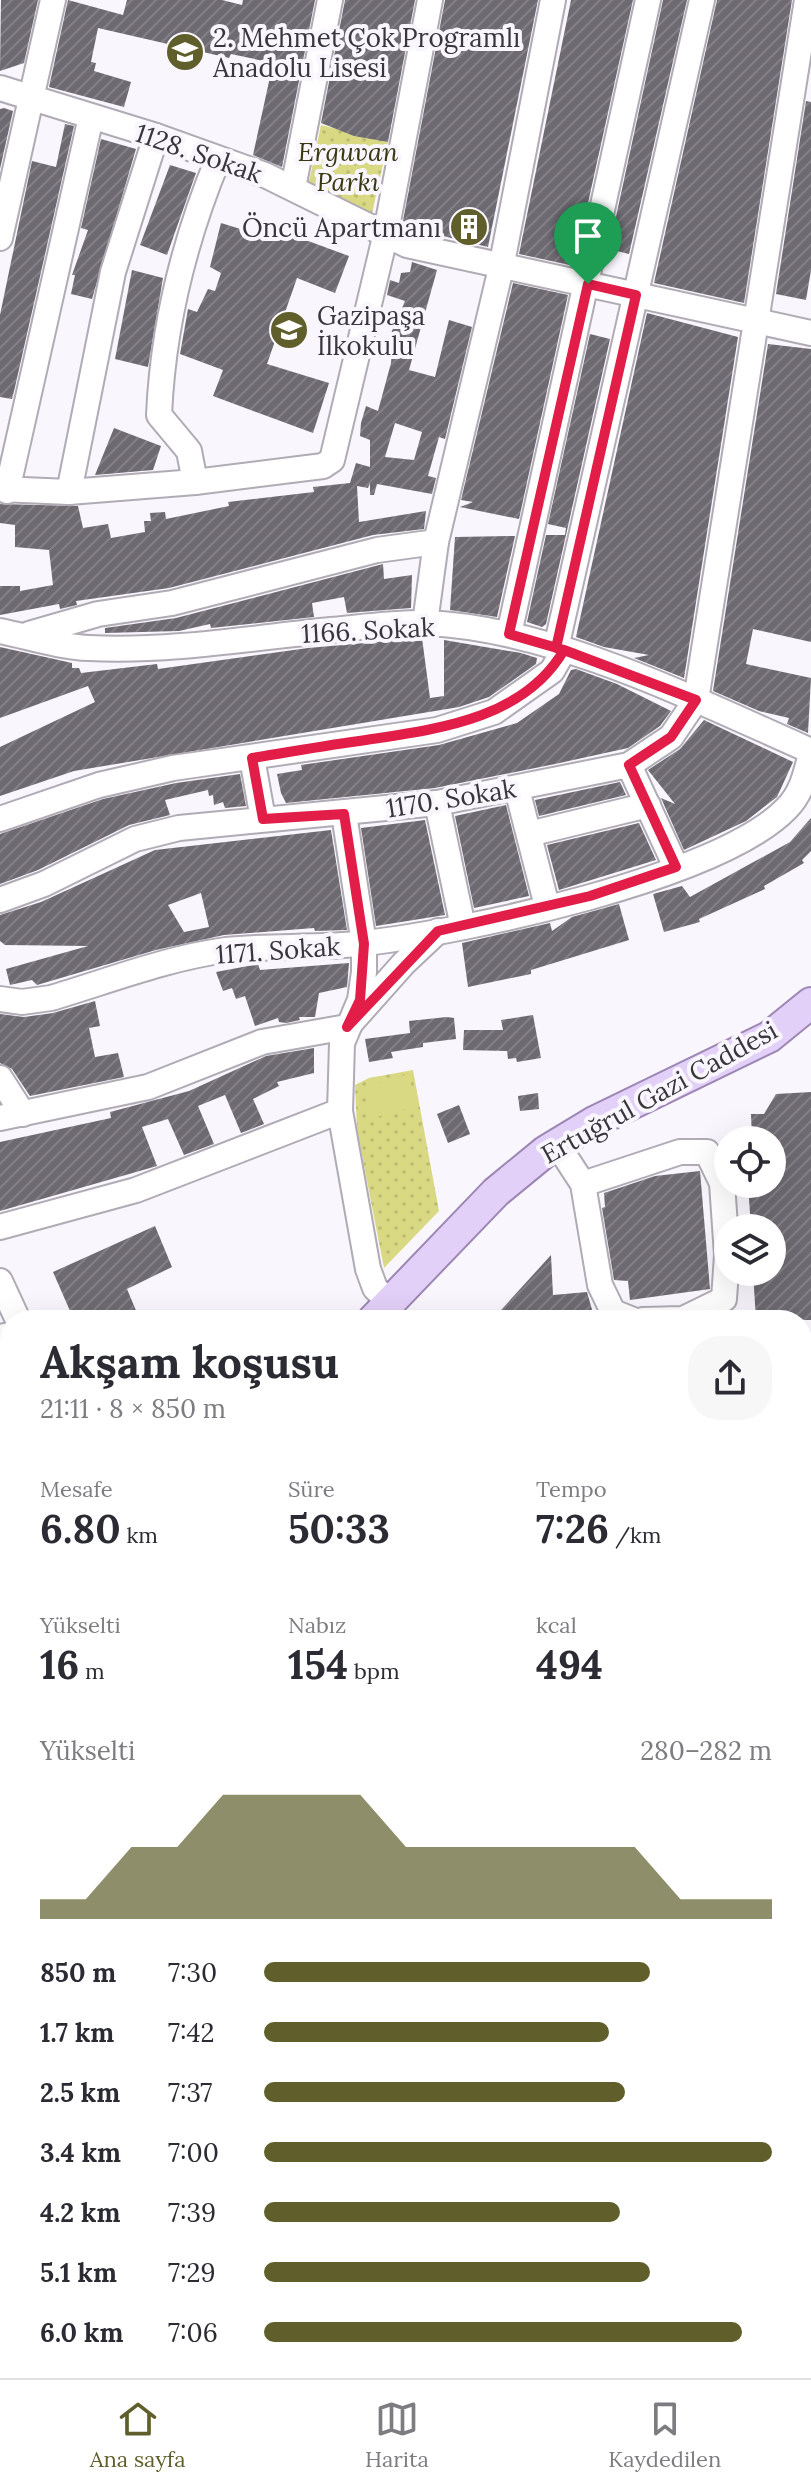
<!DOCTYPE html>
<html lang="tr">
<meta charset="utf-8">
<style>
body{margin:0;font-family:Lora,serif;background:#f7f7f7;color:#2b2b33;height:100vh;display:flex;flex-direction:column;font-size:30px;white-space:nowrap}
*{box-sizing:border-box;margin:0}
p{font-size:26px;color:#7c7c81}
.icon{flex:none;width:44px;height:44px;fill:none;stroke:currentColor;stroke-width:2;stroke-linecap:round;stroke-linejoin:round}
.map{position:relative;flex:1;overflow:hidden}
.details{position:absolute;left:0px;top:1310px;width:812px;height:1068px;display:flex;flex-direction:column;background:#fff;border-radius:32px 32px 0 0;box-shadow:0 8px 32px #0002}
.details>*{flex:none}
.tools{position:absolute;left:714px;top:1126px;display:grid;gap:16px}
.tools a{display:grid;place-items:center;width:72px;height:72px;border-radius:50%;background:#fff;box-shadow:0 8px 32px #0002;font-size:40px}
.pin{position:absolute;display:grid;place-items:center;width:68px;height:68px;color:#fff;margin:-82px -34px;border-radius:50% 50% 50% 0;rotate:-45deg;box-shadow:0 0 8px #0007}
.pin .icon{rotate:45deg}
.round{display:grid;place-items:center;flex:none;width:84px;height:84px;border-radius:32px;background:#f7f7f7}
.summary{display:flex;align-items:center;justify-content:space-between;height:136px;padding:0 40px}
h1{font-size:44px;font-weight:700;line-height:60px}
.stats{display:grid;grid-template-columns:repeat(3,1fr);gap:12px;height:136px;padding:8px 40px}
.stats div{display:grid;align-content:center}
.stats b{font-size:40px;font-weight:700}
.stats small{font-size:22px;font-weight:400}
.stats p{font-size:22px}
.chart{height:224px;padding:16px 40px}
.chart p{display:flex;justify-content:space-between}
.chart svg{width:100%;height:144px;margin-top:8px;fill:#605f2c;opacity:.7}
ul{padding:0 40px;list-style:none;font-size:26px}
li{display:grid;grid-template-columns:128px 96px 1fr;align-items:center;height:60px}
li i{height:20px;border-radius:10px;background:#605f2c}
.dock{display:flex;justify-content:space-around;align-items:center;height:112px;border-top:2px solid #e1e1e2;background:#fff;font-size:22px;color:#7c7c81}
.dock a{display:grid;justify-items:center;gap:4px}
.dock .current{color:#605f2c}
.map>svg:first-child{display:block}
.green{fill:url(#green-dots)}
.pitch{fill:#dad983}
.building{fill:url(#building-hatch);fill-rule:evenodd}
.lines{fill:none;stroke-linecap:round;stroke-linejoin:round}
.minor-casing{stroke:#b0abb5;stroke-width:28}
.major-casing{stroke:#9c86b3;stroke-width:34}
.path{stroke:#b0adb4;stroke-width:3;stroke-dasharray:4 6;stroke-linecap:butt}
.minor{stroke:#fff;stroke-width:24}
.major{stroke:#e3d0f8;stroke-width:30}
.route-casing{stroke:#fff;stroke-width:16}
.route{stroke:#e11d48;stroke-width:10}
.labels{text-anchor:middle;dominant-baseline:central;stroke-width:8;stroke-linejoin:round;paint-order:stroke}
.poi-label{font-size:26px;fill:#39373b;stroke:#f9f6fe;text-anchor:start}
.park-label{font-size:26px;font-style:italic;fill:#393811;stroke:#f9f6fe}
.street-label{font-size:26px;fill:#39373b;stroke:#f9f6fe}
</style>
<div class="map">
<svg width="811" height="2378" viewBox="0 0 811 2378">
<defs>
<pattern id="green-dots" width="8" height="8" patternUnits="userSpaceOnUse" patternTransform="scale(2)"><rect width="8" height="8" fill="#dad983"/><path d="M2 2h.1M6 6h.1" fill="none" stroke="#bcbb72" stroke-width="1.8" stroke-linecap="round"/></pattern>
<pattern id="building-hatch" width="6" height="6" patternUnits="userSpaceOnUse" patternTransform="scale(2)"><rect width="6" height="6" fill="#6e6a72"/><path d="M-1 1l2-2M0 6l6-6M5 7l2-2" fill="none" stroke="#848086"/></pattern>
</defs>
<rect width="100%" height="100%" fill="#f9f6fe"/>
<g class="green">
<polygon points="321,125 388,142 371,218 309,182"/>
<polygon points="413,1070 439,1211 384,1268 357,1130 355,1085 369,1078"/>
<polygon points="0,1782 10,1788 10,1833 0,1825"/>
<polygon points="10,2066 10,2122 0,2127 0,2078"/>
</g>
<polygon class="pitch" points="408,1074 417,1106 373,1118 364,1087"/>
<g class="building">
<polygon points="1,0 38,0 24,63 0,71"/>
<polygon points="68,0 123,15 127,0 222,0 242,5 243,0 315,0 282,167 253,155 273,63 231,54 229,58 98,28 91,62 96,63 94,71 131,82 124,107 49,87"/>
<polygon points="345,0 415,0 388,142 354,136 321,123"/>
<polygon points="445,0 538,0 488,247 402,226"/>
<polygon points="571,0 633,0 574,266 519,254"/>
<polygon points="663,0 687,0 629,254 609,249"/>
<polygon points="717,0 792,0 744,303 654,283"/>
<polygon points="806,101 811,102 811,270 806,300 776,294"/>
<polygon points="4,108 13,111 0,169 0,109"/>
<polygon points="65,124 74,126 15,387 12,399 0,397 0,315 32,161 56,167"/>
<polygon points="101,139 136,149 92,299 71,294 75,275 72,275 88,230 81,228"/>
<polygon points="170,165 196,173 167,255 140,245"/>
<polygon points="221,223 267,237 270,227 349,256 335,293 297,278 267,364 329,383 313,433 213,396 223,370 180,354 188,309 197,312 208,289 215,291 221,273 210,267"/>
<path d="M412,262L437,270L409,370L435,377L449,320L472,327L445,439L439,437L428,476L436,478L432,494L377,484L374,495H370V483L368,488L357,486L359,522L426,511L424,529L373,535L169,588L76,601L77,605L60,609L59,604L0,615V586H20V591L53,585L49,550L15,547V525L0,523V504L78,506L83,528L108,524L111,538L145,532L144,521H151L150,513L165,512L166,519L229,506L228,502L314,492L313,487L350,483L356,463L370,467V440L360,436L361,423L366,406L378,411L391,363L392,349L385,347L405,301L387,295L390,280L399,283L401,273L410,272ZM395,423L422,432L414,460L385,457Z"/>
<polygon points="132,270 163,278 148,367 115,359"/>
<polygon points="513,283 568,295 519,519 460,507 473,502 461,500"/>
<polygon points="647,313 738,337 684,678 634,658 649,655 604,647 576,637"/>
<polygon points="590,334 610,339 546,624 542,627 527,622 546,535 565,535 566,528 548,524"/>
<polygon points="768,344 811,349 811,642 753,629 746,664 811,678 808,733 787,724 789,718 759,711 713,691"/>
<polygon points="114,428 161,446 153,470 95,475"/>
<polygon points="515,536 497,617 450,610 455,537"/>
<polygon points="383,564 384,579 412,575 411,608 347,613 344,597 312,603 314,617 211,628 210,624 179,631 105,633 105,628 176,618"/>
<polygon points="422,638 430,698 444,696 444,640 521,653 537,658 536,664 489,697 459,707 74,771 0,796 0,747 95,702 88,686 0,718 0,647 72,663 72,668 79,668 81,673 157,664 158,669 308,648"/>
<polygon points="576,669 617,684 671,711 660,726 628,748 555,764 435,788 286,803 281,793 277,774 302,770 301,765 439,745 517,723 559,694 571,670"/>
<polygon points="704,720 793,762 777,797 746,821 684,850 661,798 675,804 648,770 680,749"/>
<polygon points="240,774 246,806 225,808 223,802 214,805 213,795 209,796 208,790 165,800 170,815 129,825 38,870 0,884 0,834 103,799 176,783"/>
<polygon points="620,782 626,795 539,816 535,800"/>
<polygon points="506,805 529,896 474,908 455,816"/>
<polygon points="811,818 811,851 802,860 804,863 764,886 765,889 699,919 700,922 664,932 653,894 682,886 690,897 790,842"/>
<polygon points="425,820 445,915 376,926 361,828"/>
<polygon points="639,823 656,860 559,890 547,845"/>
<path d="M331,830L347,930L315,931L314,928L224,935L156,950L37,985L32,980L10,985L6,969L88,946L5,945L0,941V915L41,902L155,850ZM201,893L209,927L184,932L168,905Z"/>
<polygon points="619,904 629,940 531,970 531,974 468,987 462,943 550,923 552,931 572,917"/>
<polygon points="349,963 347,987 319,993 315,1017 299,1017 300,1020 286,1023 279,1022 278,1018 255,1026 245,996 236,999 232,988 223,991 216,972 258,964 260,970"/>
<polygon points="95,1001 100,1026 89,1028 95,1057 118,1053 124,1077 30,1096 12,1069 0,1063 0,1014 24,1017 53,1013"/>
<polygon points="533,1015 541,1058 517,1062 516,1058 508,1059 507,1051 463,1050 464,1030 503,1030 501,1020"/>
<polygon points="447,1017 454,1018 456,1039 423,1043 423,1047 391,1052 393,1058 369,1062 365,1039 410,1033 409,1021"/>
<polygon points="314,1048 314,1073 277,1082 279,1086 253,1099 264,1124 241,1133 225,1095 198,1106 214,1144 184,1155 168,1119 142,1127 157,1166 0,1211 0,1142 111,1118 110,1112 189,1091 266,1056"/>
<polygon points="811,1092 811,1320 756,1320 753,1272 772,1272 772,1228 751,1228 748,1184 772,1184 772,1140 752,1140 751,1114 764,1114 776,1094"/>
<polygon points="538,1093 539,1109 520,1111 518,1096"/>
<polygon points="459,1105 470,1134 448,1143 437,1114"/>
<polygon points="700,1171 710,1289 630,1300 628,1281 614,1280 602,1208 605,1207 604,1193 655,1176"/>
<polygon points="155,1226 172,1267 127,1289 140,1320 74,1320 53,1272"/>
<polygon points="551,1255 553,1295 587,1292 595,1320 492,1320"/>
</g>
<g class="lines">
<g class="minor-casing">
<g id="minor">
<polyline points="0,88 156,136 265,175 407,245 811,333"/>
<polyline points="293,188 330,0"/>
<polyline points="0,238 53,0"/>
<path d="M195,482L189,451L159,415C163,325 184,241 218,159"/>
<polyline points="0,489 69,492 195,482 323,466 332,460 385,237 430,0"/>
<polyline points="7,491 91,117"/>
<polyline points="69,492 113,272 156,136"/>
<polyline points="425,623 436,542 501,268 553,0"/>
<path d="M0,631C29,637 60,647 89,648C169,652 252,638 331,630C363,627 396,622 428,623C555,629 695,700 811,751"/>
<polyline points="29,634 98,614 172,603 377,550 436,542"/>
<polyline points="509,634 648,0"/>
<polyline points="556,648 702,0"/>
<polyline points="252,758 263,819"/>
<polyline points="629,765 676,867"/>
<polyline points="517,789 547,906"/>
<polyline points="437,803 463,927"/>
<polyline points="344,814 364,944 364,972 360,1000 342,1043 340,1111 368,1269 375,1288 389,1302"/>
<polyline points="0,819 99,785 173,768 437,730 494,712 552,671 564,650"/>
<polyline points="529,834 648,805"/>
<polyline points="0,900 44,884 135,839 179,828 437,803 629,765 671,737 696,700 807,0"/>
<path d="M0,999L22,1002L51,998C108,981 167,958 226,950C272,945 319,949 365,943C464,932 720,878 787,808C802,793 806,773 811,753"/>
<polyline points="0,1078 23,1114"/>
<polyline points="0,1118 148,1087 262,1042 347,1027 404,963 438,931"/>
<polyline points="557,1144 583,1184 600,1285 613,1312 633,1320"/>
<polyline points="583,1184 680,1152 707,1152 722,1183 727,1255 724,1299 683,1319 643,1320"/>
<polyline points="0,1227 136,1190 340,1111"/>
<polyline points="0,1281 18,1320"/>
<polyline points="0,1337 10,1335"/>
<polyline points="0,1464 10,1463"/>
<polyline points="0,1585 10,1584"/>
<polyline points="802,1772 811,1774"/>
<polyline points="802,1901 811,1902"/>
<polyline points="802,1922 811,1967"/>
<polyline points="802,2015 811,2016"/>
<polyline points="0,2042 10,2036"/>
<polyline points="802,2097 811,2090"/>
<polyline points="0,2150 10,2145"/>
<polyline points="802,2154 811,2165"/>
<polyline points="0,2283 10,2279"/>
<polyline points="47,2368 52,2378"/>
</g>
</g>
<g class="major-casing">
<g id="major">
<polyline points="373,1320 496,1192 546,1151 594,1122 769,1037 811,1003"/>
<polyline points="802,1570 811,1567"/>
<polyline points="0,1715 10,1714"/>
<polyline points="0,1760 10,1767"/>
<polyline points="0,1959 10,1938"/>
<polyline points="0,2006 10,1985"/>
<polyline points="0,2368 10,2367"/>
<polyline points="787,2368 794,2378"/>
</g>
</g>
<g class="path">
<polyline points="2,1837 10,1843"/>
<polyline points="0,2097 10,2110"/>
<polyline points="356,2368 359,2378"/>
</g>
<use href="#minor" class="minor"/>
<use href="#major" class="major"/>
</g>
<g class="lines">
<g class="route-casing">
<path id="route" d="M588,284L509,634L564,650C524,719 438,729 366,740C328,745 290,752 252,758L263,819L344,814L364,944L360,1000L347,1027L438,931L590,896L676,867L629,765L671,737L696,700L564,650L556,648L636,295L588,284"/>
</g>
<use href="#route" class="route"/>
</g>
<defs>
<g id="school-disc" transform="scale(2)"><circle r="9.5" fill="#605f2c" stroke="#f9f6fe"/><path d="M0-5L7-2L0 1L-7-2ZM-4 1L0 2.5L4 1V4Q0 6-4 4Z" fill="#fff"/></g>
<g id="building-disc" transform="scale(2)"><circle r="9.5" fill="#605f2c" stroke="#f9f6fe"/><path d="M-4-6H4V6H1V3H-1V6H-4ZM-2.5-4.3h1.7v1.8h-1.7ZM.8-4.3h1.7v1.8H.8ZM-2.5-1h1.7V.8h-1.7ZM.8-1h1.7V.8H.8Z" fill="#fff"/></g>
</defs>
<g fill-rule="evenodd">
<use href="#school-disc" x="185" y="52"/>
<use href="#building-disc" x="469" y="227"/>
<use href="#school-disc" x="289" y="330"/>
</g>
<g class="labels">
<g class="poi-label">
<text x="213" y="37">2. Mehmet Çok Programlı<tspan x="213" dy="30">Anadolu Lisesi</tspan></text>
<text x="441" y="227" text-anchor="end">Öncü Apartmanı</text>
<text x="317" y="315">Gazipaşa<tspan x="317" dy="30">İlkokulu</tspan></text>
</g>
<g class="park-label">
<text x="348" y="151">Erguvan<tspan x="348" dy="30">Parkı</tspan></text>
</g>
<g class="street-label">
<text transform="translate(199 153) rotate(19)">1128. Sokak</text>
<text transform="translate(368 630) rotate(-3)">1166. Sokak</text>
<text transform="translate(451 798) rotate(-9)">1170. Sokak</text>
<text transform="translate(278 950) rotate(-4)">1171. Sokak</text>
<text transform="translate(659 1092) rotate(-29)">Ertuğrul Gazi Caddesi</text>
</g>
</g>
</svg>
<div class="tools">
<a><svg class="icon" aria-label="locate" viewBox="0 0 24 24"><circle cx="12" cy="12" r="6"/><path d="M12 2v4M12 18v4M2 12h4M18 12h4"/></svg></a>
<a><svg class="icon" aria-label="layers" viewBox="0 0 24 24"><path d="M12 4l9 5-9 5-9-5zM3 14l9 5 9-5"/></svg></a>
</div>
<div class="pin" style="left:588px;top:284px;background:#1e9e55"><svg class="icon" aria-label="arrive" viewBox="0 0 24 24"><path d="M6 21V4h12l-3 4 3 4H6"/></svg></div>
<section class="details">
<div class="summary"><div><h1>Akşam koşusu</h1><p>21:11 · 8 × 850 m</p></div><a class="round"><svg class="icon" aria-label="share" viewBox="0 0 24 24"><path d="M12 15V3M7 8l5-5 5 5M5 13v7h14v-7"/></svg></a></div>
<div class="stats">
<div><p>Mesafe</p><b>6.80<small> km</small></b></div>
<div><p>Süre</p><b>50:33</b></div>
<div><p>Tempo</p><b>7:26<small> /km</small></b></div>
</div>
<div class="stats">
<div><p>Yükselti</p><b>16<small> m</small></b></div>
<div><p>Nabız</p><b>154<small> bpm</small></b></div>
<div><p>kcal</p><b>494</b></div>
</div>
<div class="chart"><p><span>Yükselti</span>280–282 m</p>
<svg viewBox="0 0 160 44" preserveAspectRatio="none"><path d="M0 44V38L10 38L20 22L30 22L40 6L50 6L60 6L70 6L80 22L90 22L100 22L110 22L120 22L130 22L140 38L150 38L160 38V44z"/></svg>
</div>
<ul>
<li><b>850 m</b>7:30<i style="width:76%"></i></li>
<li><b>1.7 km</b>7:42<i style="width:68%"></i></li>
<li><b>2.5 km</b>7:37<i style="width:71%"></i></li>
<li><b>3.4 km</b>7:00<i style="width:100%"></i></li>
<li><b>4.2 km</b>7:39<i style="width:70%"></i></li>
<li><b>5.1 km</b>7:29<i style="width:76%"></i></li>
<li><b>6.0 km</b>7:06<i style="width:94%"></i></li>
</ul>
</section>
</div>
<nav class="dock">
<a class="current"><svg class="icon" aria-label="home" viewBox="0 0 24 24"><path d="M3 11l9-7 9 7M6 9v11h12V9"/></svg>Ana sayfa</a>
<a><svg class="icon" aria-label="map" viewBox="0 0 24 24"><path d="M3 6l6-2 6 2 6-2v14l-6 2-6-2-6 2zM9 4v14M15 6v14"/></svg>Harita</a>
<a><svg class="icon" aria-label="saved" viewBox="0 0 24 24"><path d="M7 4h10v16l-5-4-5 4z"/></svg>Kaydedilen</a>
</nav>
